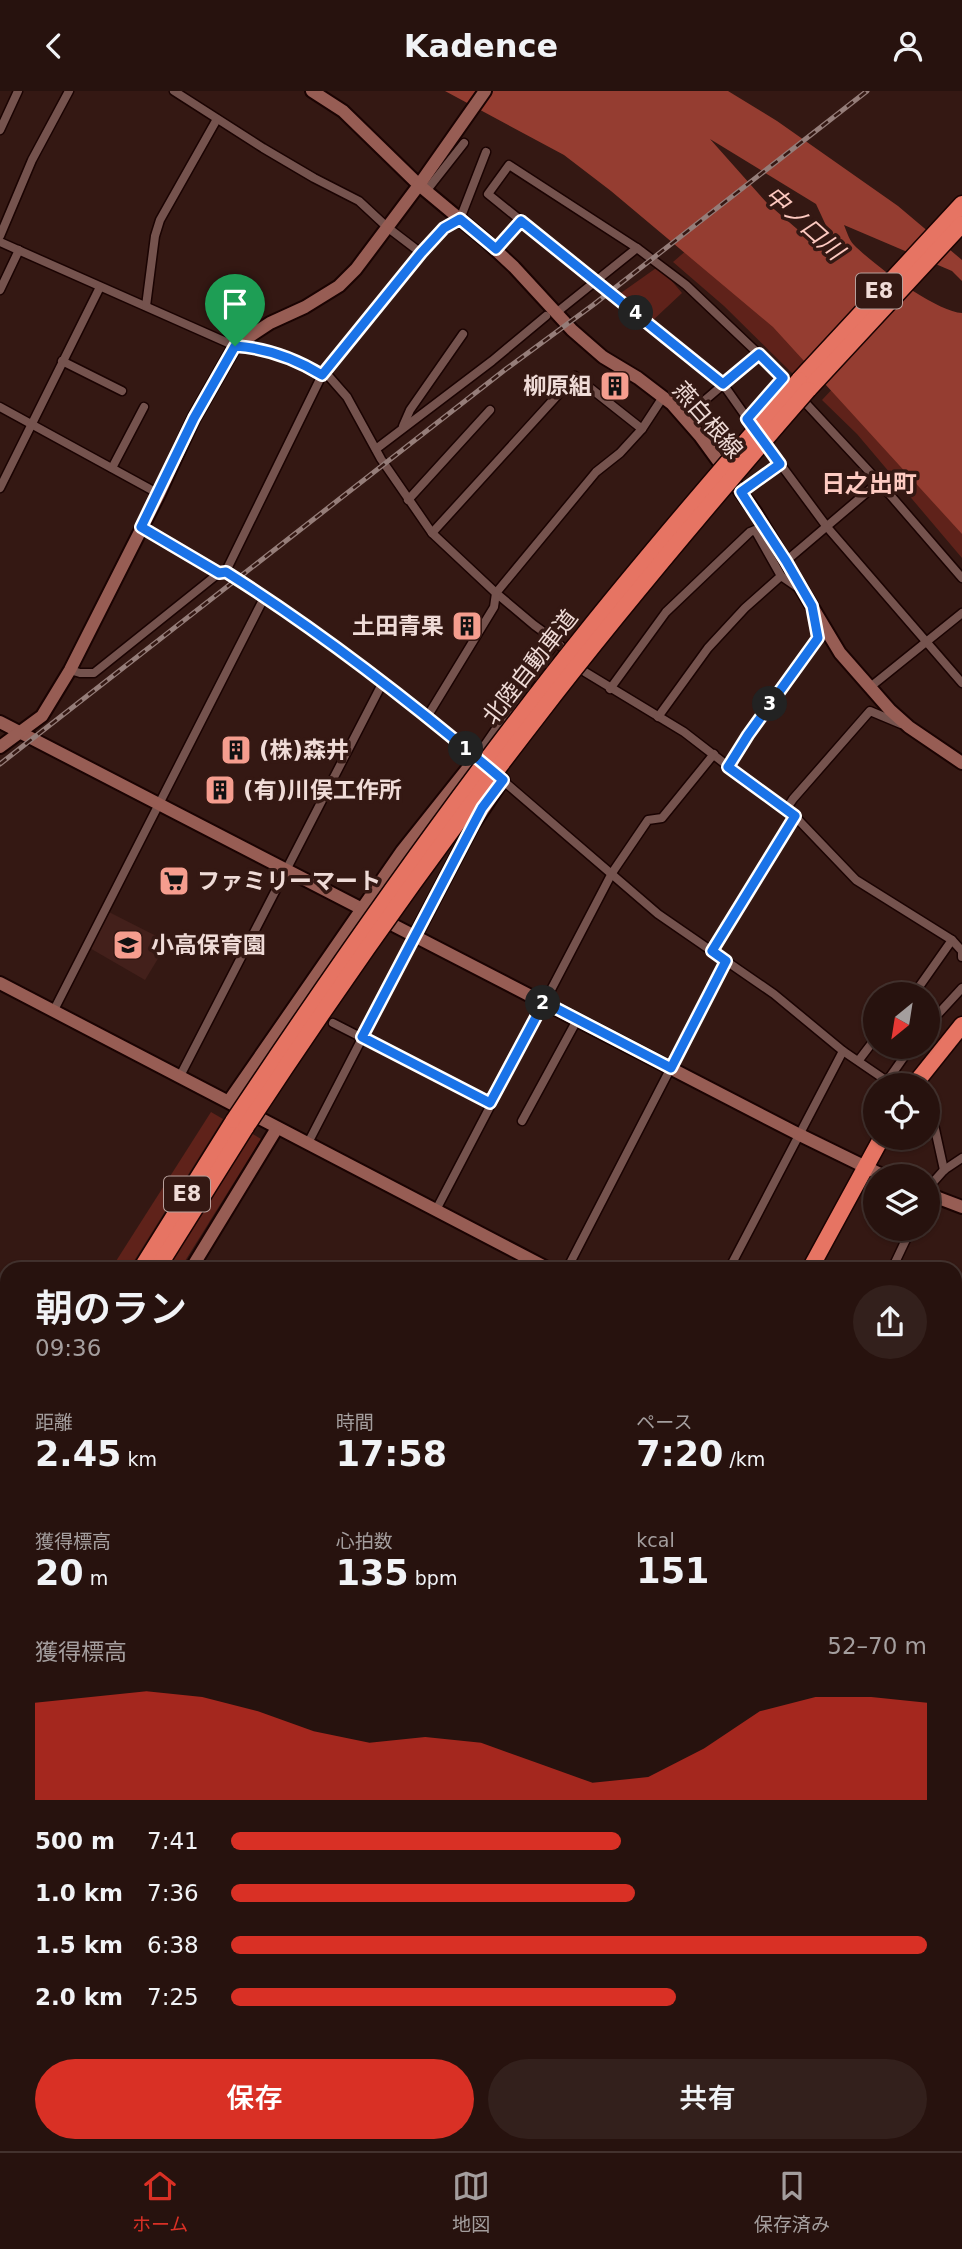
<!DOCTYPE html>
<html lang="ja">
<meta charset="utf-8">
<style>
body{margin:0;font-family:"DejaVu Sans","Noto Sans JP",sans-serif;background:#33201c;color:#f1f3f6;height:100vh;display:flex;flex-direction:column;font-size:26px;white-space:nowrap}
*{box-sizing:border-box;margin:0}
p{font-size:23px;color:#a49e9e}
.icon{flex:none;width:38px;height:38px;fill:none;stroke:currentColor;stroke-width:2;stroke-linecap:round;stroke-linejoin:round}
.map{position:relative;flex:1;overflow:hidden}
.drawer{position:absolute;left:0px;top:1171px;width:962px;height:891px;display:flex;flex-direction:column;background:#27120e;border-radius:21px 21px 0 0;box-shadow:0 2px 5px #0004,0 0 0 2px #43322e}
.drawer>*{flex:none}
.needle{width:46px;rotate:210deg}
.tools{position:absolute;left:863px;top:891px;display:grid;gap:14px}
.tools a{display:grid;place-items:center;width:77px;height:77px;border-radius:50%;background:#27120e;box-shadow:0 2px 5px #0004,0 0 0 2px #43322e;font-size:35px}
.pin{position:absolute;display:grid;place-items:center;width:60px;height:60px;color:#fff;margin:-72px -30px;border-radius:50% 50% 50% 0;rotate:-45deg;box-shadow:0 0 7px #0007}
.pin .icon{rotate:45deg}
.km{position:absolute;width:35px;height:35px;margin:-18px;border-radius:50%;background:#222;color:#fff;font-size:19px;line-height:35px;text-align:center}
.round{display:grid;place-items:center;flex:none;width:74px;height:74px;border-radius:37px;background:#33201c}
.head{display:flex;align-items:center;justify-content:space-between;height:119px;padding:0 35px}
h1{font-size:38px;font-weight:600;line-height:52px}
.figures{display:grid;grid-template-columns:repeat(3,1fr);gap:10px;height:119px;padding:7px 35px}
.figures div{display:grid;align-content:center}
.figures b{font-size:35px;font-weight:600}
.figures small{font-size:19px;font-weight:400}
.figures p{font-size:19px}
.chart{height:196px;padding:14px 35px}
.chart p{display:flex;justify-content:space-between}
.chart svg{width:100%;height:126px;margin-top:7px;fill:#d93025;opacity:.7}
.primary-button{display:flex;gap:14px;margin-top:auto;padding:14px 35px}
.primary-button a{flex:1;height:80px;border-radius:42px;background:#d93025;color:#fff;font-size:28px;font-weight:600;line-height:80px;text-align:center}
.primary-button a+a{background:#33201c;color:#f1f3f6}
ul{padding:0 35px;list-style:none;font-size:23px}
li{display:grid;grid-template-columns:112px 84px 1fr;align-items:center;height:52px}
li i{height:18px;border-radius:9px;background:#d93025}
header{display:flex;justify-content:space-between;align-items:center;height:91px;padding:0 35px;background:#27120e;font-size:32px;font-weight:600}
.tab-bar{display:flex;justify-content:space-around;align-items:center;height:98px;border-top:2px solid #43322e;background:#27120e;font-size:19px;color:#a49e9e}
.tab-bar a{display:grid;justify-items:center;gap:4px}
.tab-bar .selected{color:#d93025}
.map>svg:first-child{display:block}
.built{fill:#43201b}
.green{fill:#5f221a}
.water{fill:#953d31;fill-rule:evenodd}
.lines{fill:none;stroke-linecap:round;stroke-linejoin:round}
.stream{stroke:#953d31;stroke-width:2.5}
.street-casing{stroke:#1a0302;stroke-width:11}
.secondary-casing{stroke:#1a0302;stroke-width:16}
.highway-casing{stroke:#1a0302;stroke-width:19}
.street{stroke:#75534e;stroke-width:8}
.secondary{stroke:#975d54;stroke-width:12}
.highway{stroke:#e67463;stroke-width:16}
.rail-casing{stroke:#957d79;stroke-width:5}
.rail{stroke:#341813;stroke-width:2.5;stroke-dasharray:8;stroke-linecap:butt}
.highway-bridge-casing{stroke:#1a0302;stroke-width:19;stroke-linecap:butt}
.highway-bridge{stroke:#e67463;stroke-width:16}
.route-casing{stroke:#fff;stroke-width:14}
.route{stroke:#1a73e8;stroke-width:9}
.labels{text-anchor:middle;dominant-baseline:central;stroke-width:7;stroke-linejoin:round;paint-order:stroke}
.shield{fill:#341813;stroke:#b7a09c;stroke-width:2}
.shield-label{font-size:21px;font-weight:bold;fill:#efdbd7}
.poi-label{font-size:23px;font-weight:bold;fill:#efdbd7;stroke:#341813;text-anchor:start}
.street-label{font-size:23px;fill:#efdbd7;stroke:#341813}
.water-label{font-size:24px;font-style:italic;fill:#fdc9c0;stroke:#341813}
.neighbourhood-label{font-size:24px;font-weight:bold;fill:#fecbc2;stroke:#341813}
</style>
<header><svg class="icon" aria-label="back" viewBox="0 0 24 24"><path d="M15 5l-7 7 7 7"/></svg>Kadence<svg class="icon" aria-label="person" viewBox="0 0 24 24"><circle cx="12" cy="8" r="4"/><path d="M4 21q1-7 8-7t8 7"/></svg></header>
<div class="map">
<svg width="962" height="2060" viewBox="0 0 962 2060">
<rect width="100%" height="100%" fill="#341813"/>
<polygon class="built" points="107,820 168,851 145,889 88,856"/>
<g class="green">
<polygon points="688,158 808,267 793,283 724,215 673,171"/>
<polygon points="659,175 682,202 651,231 618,204"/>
<polygon points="836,294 962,434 962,467 857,343 822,309"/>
<polygon points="211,1021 223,1028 129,1178 111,1178"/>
<polygon points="251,1042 261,1048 180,1178 166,1178"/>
<polygon points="7,1355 7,1384 0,1396 0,1368"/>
<polygon points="7,1447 7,1476 0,1488 0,1459"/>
</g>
<path class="water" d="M445,0H728L777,30L898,115L962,169V190L952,180L844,134C847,141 849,149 854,154C873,173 936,221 962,222V443L773,236L611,100L564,64ZM710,48L816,113L835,154L834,170L767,112Z"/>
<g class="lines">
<g class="stream">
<polyline points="956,1555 962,1552"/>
<polyline points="956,1776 962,1770"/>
<polyline points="0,2005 7,2002"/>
<polyline points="637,2060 644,2054"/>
</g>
<g class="street-casing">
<g id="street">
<polyline points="174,0 263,57 314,87 359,110 387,136 421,162"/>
<polyline points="0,39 18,0"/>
<polyline points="427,99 464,52"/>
<polyline points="0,145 32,69 69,0"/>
<path d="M0,151L235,255C265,257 296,268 322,284"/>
<polyline points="637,157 686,194 784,287"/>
<polyline points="496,158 521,129"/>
<polyline points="0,199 19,159"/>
<polyline points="146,215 155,145 160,129 217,28"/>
<polyline points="556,222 637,157 509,74 488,103 723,293 756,340"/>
<polyline points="62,270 122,300"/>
<polyline points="325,281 347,306 381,368 432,442 496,502 534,534 556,550 585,581 684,641 768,706 787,717 856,789 952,849 962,860 962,866"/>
<polyline points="800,306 879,391"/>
<polyline points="0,316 159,403"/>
<polyline points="684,327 759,263"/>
<polyline points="747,328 784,287 787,291"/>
<polyline points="403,335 410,319 463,243"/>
<polyline points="764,351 827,436 962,592"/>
<polyline points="376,358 492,270 546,225"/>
<polyline points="112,377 144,316"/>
<polyline points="0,397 100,196"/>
<polyline points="741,401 780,373"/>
<polyline points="408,409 490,319"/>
<path d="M141,436L219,482L226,480C315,537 399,601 479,669"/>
<polyline points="432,442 575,285 642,338"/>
<polyline points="786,470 879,391 962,487"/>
<polyline points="226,480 322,284 421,162 444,137 460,128 486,61"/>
<polyline points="70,579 80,582 94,582 219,482"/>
<polyline points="869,597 962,522"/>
<polyline points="610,598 666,521 750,441 755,439 781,485"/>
<polyline points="427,626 494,516 496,502 596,381 620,362 642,338 663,306"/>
<polyline points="658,626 708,557 745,517 781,485 797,496"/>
<polyline points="476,667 556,550"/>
<polyline points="728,675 748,644 818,547 813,522"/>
<polyline points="500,687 658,823 774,903 843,960 887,990 911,956"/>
<polyline points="787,717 793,708 870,620 901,633"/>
<polyline points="712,860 795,725"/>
<polyline points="914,903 952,849"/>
<polyline points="54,919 265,505"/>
<polyline points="333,932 490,1012"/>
<polyline points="928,934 962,897"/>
<polyline points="859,969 875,948"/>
<polyline points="180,985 383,591"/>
<polyline points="928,1024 933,1029 944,1079"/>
<polyline points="522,1030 577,929"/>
<polyline points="308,1052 415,845"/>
<polyline points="928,1097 944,1079 962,1067"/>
<polyline points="436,1119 612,782 648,729 662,727 714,663"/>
<polyline points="567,1178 726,870"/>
<polyline points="729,1178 843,960"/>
<polyline points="892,1178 911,1138"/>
<polyline points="956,1361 962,1349"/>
<polyline points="956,1562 962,1559"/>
<polyline points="956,1656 962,1660"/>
<polyline points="956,1938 962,1940"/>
<polyline points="318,2060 322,2054"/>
<polyline points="720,2060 726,2054"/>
</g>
</g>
<g class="secondary-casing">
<g id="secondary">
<polyline points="312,0 343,20 419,94 485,149 514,176 572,239 603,266 638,287 672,313 700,345 756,422 840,562 890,619 909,636 962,672"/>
<polyline points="0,631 798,1043 884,1085"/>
<polyline points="0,656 42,625 70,579 159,403 194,327 235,255 270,232 305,216 339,195 356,178 419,94 485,0"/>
<polyline points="415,845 473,734 503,689"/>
<polyline points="0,892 549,1178"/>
<polyline points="229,1010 402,760 476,667"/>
<polyline points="928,1103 962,1116"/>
<polyline points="191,1178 277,1037"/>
<polyline points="956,1388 962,1392"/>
<polyline points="0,1515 7,1502"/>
<polyline points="956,1840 962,1847"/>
<polyline points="956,2023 962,2025"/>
<polyline points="804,2060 812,2054"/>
<polyline points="954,2060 962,2057"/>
</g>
</g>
<g class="highway-casing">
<g id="highway">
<polyline points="799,289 962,113"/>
<polyline points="808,299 962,133"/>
<polyline points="914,994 962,934"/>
<polyline points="141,1178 234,1029"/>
<polyline points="157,1178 246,1036"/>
<polyline points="810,1178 882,1046"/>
<polyline points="0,1416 7,1403"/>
<polyline points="0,1443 7,1431"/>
</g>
</g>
<use href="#street" class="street"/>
<use href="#secondary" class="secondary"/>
<use href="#highway" class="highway"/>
<g class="rail-casing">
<polyline id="rail" points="0,673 506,278 593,214 867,0"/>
</g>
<use href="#rail" class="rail"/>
<g class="highway-bridge-casing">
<g id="highway-bridge">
<path d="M234,1029C347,859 465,691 593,532C660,449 729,369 799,289"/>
<path d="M246,1036C338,896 435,758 538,625C624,513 716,405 808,299"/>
</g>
</g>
<use href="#highway-bridge" class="highway-bridge"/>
</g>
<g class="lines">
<g class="route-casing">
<path id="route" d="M460,128L496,158L521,130L723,293L759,263L783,287L747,328L780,373L741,401L786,470L812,515L818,547L748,644L728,676L795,725L712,860L726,870L671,977L544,911L490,1012L362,946L473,734L482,717L503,689C415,614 324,543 226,481L219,482L141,436L194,327L235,255C265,257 296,268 322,284L421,162L444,137Z"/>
</g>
<use href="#route" class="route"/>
</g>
<defs>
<g id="building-square" transform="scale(1.575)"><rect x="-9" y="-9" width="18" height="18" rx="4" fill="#f59d8e" stroke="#341813"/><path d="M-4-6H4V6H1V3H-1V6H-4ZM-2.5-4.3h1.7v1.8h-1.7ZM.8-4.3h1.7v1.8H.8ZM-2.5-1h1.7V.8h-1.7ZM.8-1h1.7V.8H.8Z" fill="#111"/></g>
<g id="supermarket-square" transform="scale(1.575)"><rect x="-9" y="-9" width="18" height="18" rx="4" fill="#f59d8e" stroke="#341813"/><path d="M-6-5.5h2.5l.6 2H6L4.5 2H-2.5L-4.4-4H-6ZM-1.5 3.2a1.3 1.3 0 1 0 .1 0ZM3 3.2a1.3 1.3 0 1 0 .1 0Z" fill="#111"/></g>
<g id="school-square" transform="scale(1.575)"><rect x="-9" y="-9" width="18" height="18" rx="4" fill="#f59d8e" stroke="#341813"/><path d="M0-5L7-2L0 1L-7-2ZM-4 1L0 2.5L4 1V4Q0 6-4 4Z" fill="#111"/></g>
</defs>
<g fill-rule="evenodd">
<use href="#building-square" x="615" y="295"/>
<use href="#building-square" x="467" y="535"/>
<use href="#building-square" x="236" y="659"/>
<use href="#building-square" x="220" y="699"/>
<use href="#supermarket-square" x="174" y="790"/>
<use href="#school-square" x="128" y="854"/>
</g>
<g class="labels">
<g class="shield">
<rect x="856" y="182.5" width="46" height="35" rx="5"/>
<rect x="164" y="1085.5" width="46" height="35" rx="5"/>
</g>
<g class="shield-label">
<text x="879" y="200">E8</text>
<text x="187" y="1103">E8</text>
</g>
<g class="poi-label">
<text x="592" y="295" text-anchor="end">柳原組</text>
<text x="444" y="535" text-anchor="end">土田青果</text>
<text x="259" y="659">(株)森井</text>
<text x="243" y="699">(有)川俣工作所</text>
<text x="197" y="790">ファミリーマート</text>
<text x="151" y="854">小高保育園</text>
</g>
<g class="street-label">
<text transform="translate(708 329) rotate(49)">燕白根線</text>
<text transform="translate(530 576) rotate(-52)">北陸自動車道</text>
</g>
<g class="water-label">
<text transform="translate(804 132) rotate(42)">中ノ口川</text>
</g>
<g class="neighbourhood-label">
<text x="869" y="393">日之出町</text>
</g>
</g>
</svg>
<div class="tools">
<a><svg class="needle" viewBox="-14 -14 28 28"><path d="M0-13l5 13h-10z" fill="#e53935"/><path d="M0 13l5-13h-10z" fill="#a49e9e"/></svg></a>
<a><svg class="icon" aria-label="locate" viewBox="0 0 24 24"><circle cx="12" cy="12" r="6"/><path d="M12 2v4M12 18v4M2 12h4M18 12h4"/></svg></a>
<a><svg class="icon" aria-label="layers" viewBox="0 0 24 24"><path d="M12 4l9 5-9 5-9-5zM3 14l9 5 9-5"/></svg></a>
</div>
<div class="pin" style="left:235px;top:255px;background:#1e9e55"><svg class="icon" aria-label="arrive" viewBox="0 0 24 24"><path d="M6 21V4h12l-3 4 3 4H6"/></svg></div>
<b class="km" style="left:466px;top:658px">1</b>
<b class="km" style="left:543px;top:912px">2</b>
<b class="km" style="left:770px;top:613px">3</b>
<b class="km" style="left:636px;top:222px">4</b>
<section class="drawer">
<div class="head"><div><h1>朝のラン</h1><p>09:36</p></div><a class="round"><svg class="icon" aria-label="share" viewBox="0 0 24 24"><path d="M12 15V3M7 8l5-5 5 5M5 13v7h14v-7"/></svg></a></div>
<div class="figures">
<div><p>距離</p><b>2.45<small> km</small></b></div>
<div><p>時間</p><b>17:58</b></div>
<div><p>ペース</p><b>7:20<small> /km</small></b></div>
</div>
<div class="figures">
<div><p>獲得標高</p><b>20<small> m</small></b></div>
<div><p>心拍数</p><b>135<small> bpm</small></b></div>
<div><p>kcal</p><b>151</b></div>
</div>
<div class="chart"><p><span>獲得標高</span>52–70 m</p>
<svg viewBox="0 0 160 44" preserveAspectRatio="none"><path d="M0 44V10L10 8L20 6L30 8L40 13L50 20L60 24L70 22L80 24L90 31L100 38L110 36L120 26L130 13L140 8L150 8L160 10V44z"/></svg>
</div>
<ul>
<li><b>500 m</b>7:41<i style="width:56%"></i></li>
<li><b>1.0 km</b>7:36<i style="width:58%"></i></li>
<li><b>1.5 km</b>6:38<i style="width:100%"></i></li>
<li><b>2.0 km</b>7:25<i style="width:64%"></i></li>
</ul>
<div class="primary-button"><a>保存</a><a>共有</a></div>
</section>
</div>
<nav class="tab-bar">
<a class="selected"><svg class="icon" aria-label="home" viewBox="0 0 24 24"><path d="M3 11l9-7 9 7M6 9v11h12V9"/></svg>ホーム</a>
<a><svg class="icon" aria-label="map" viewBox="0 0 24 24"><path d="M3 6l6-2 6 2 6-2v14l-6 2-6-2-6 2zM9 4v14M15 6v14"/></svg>地図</a>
<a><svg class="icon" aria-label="saved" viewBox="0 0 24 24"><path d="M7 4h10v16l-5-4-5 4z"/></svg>保存済み</a>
</nav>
